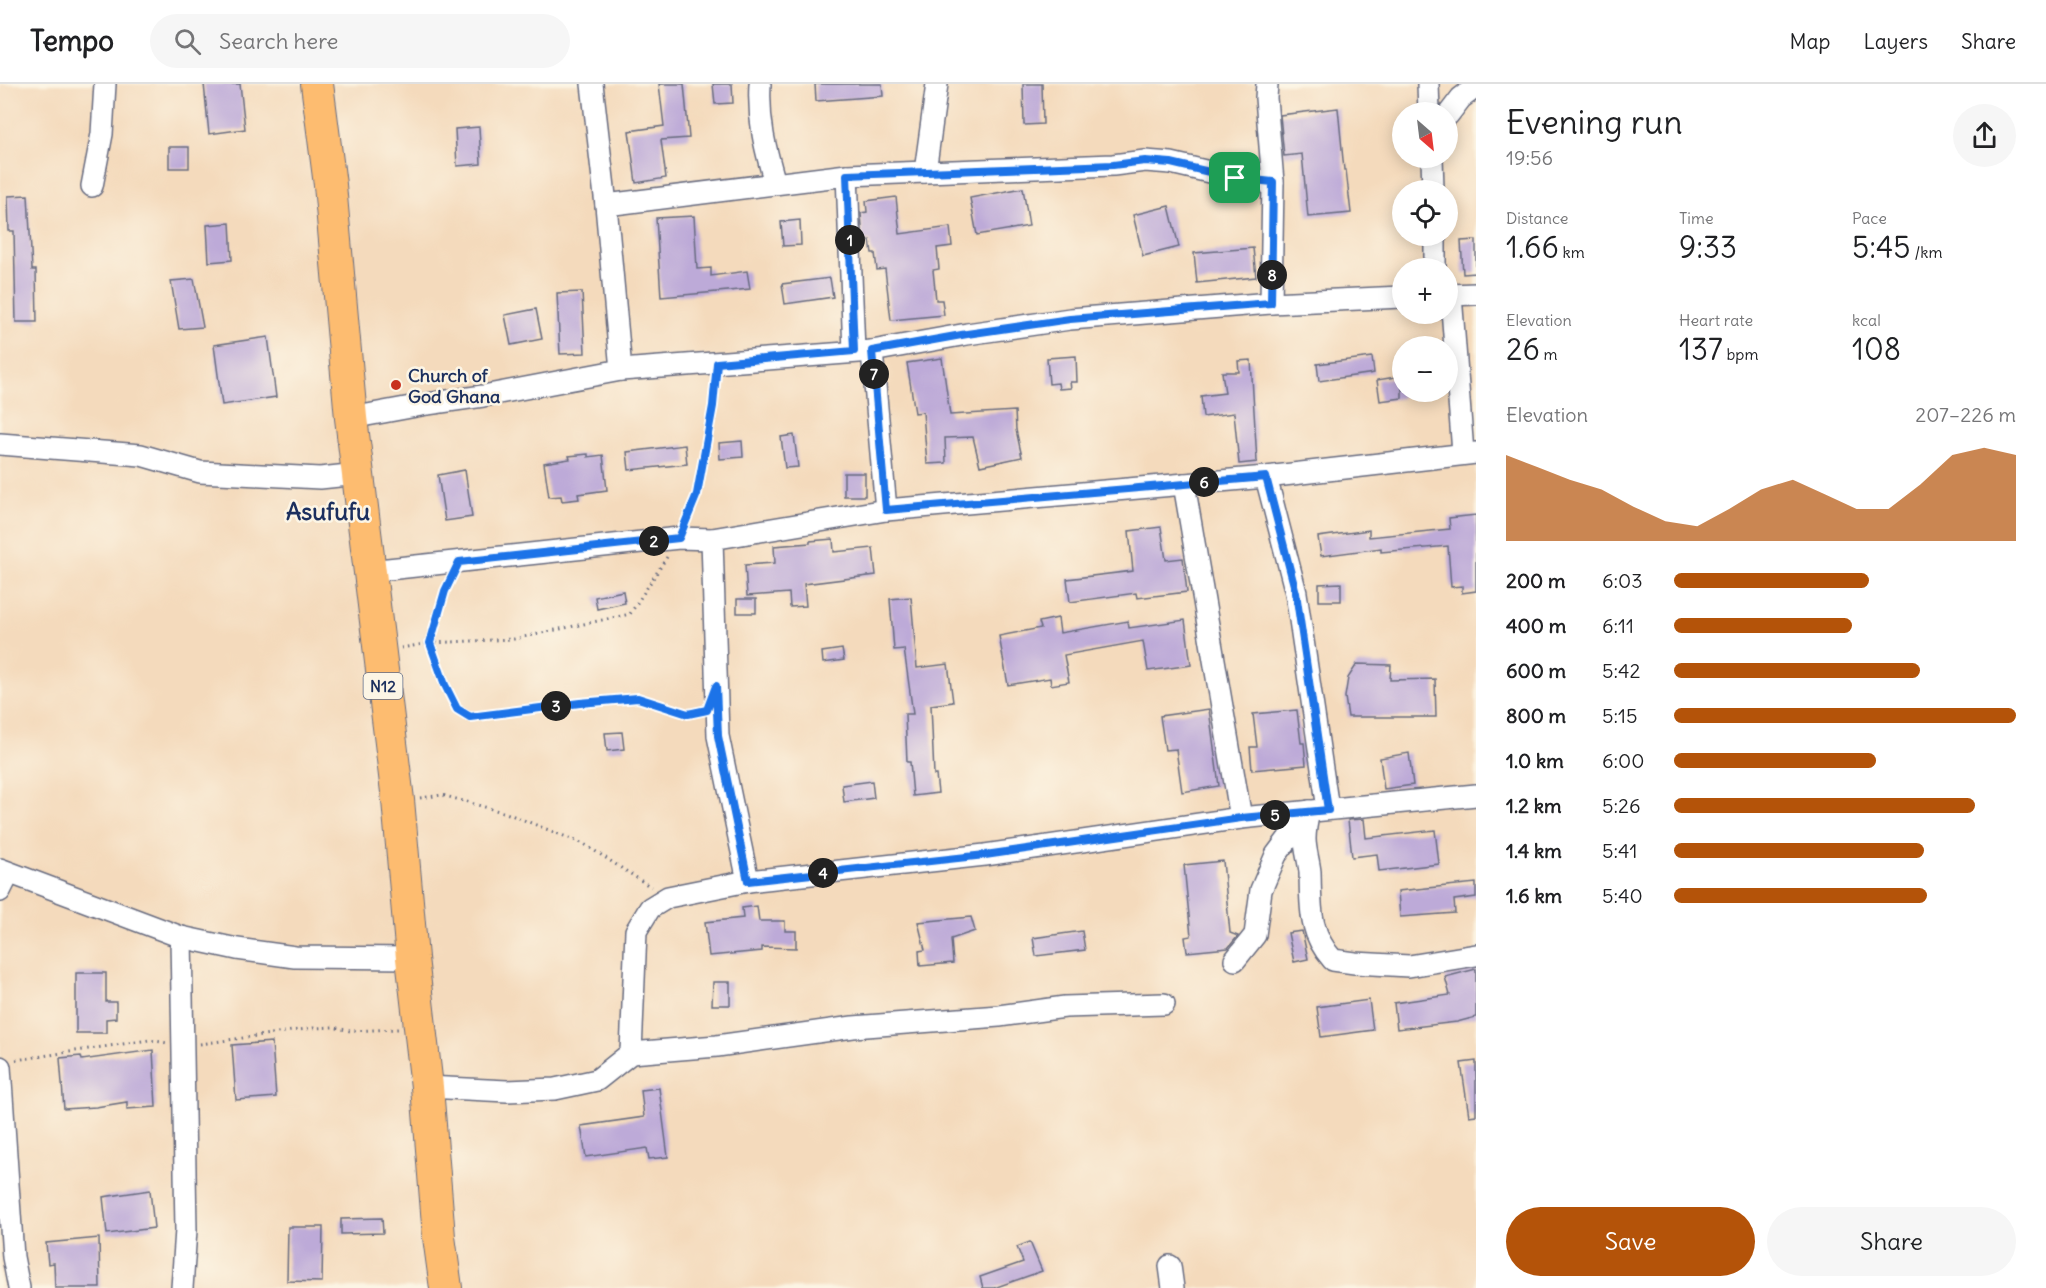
<!DOCTYPE html>
<meta charset="utf-8">
<style>
body{margin:0;font-family:Delius,sans-serif;background:#f6f6f6;color:#202124;height:100vh;display:flex;flex-direction:column;font-size:22px;white-space:nowrap}
*{box-sizing:border-box;margin:0}
p{font-size:20px;color:#757577}
.icon{flex:none;width:33px;height:33px;fill:none;stroke:currentColor;stroke-width:2;stroke-linecap:round;stroke-linejoin:round}
.map{position:relative;flex:1;overflow:hidden}
.details{display:flex;flex-direction:column;background:#fff;width:570px}
.details>*{flex:none}
.needle{width:39px;rotate:152deg}
.fabs{position:absolute;left:1392px;top:18px;display:grid;gap:12px}
.fabs a{display:grid;place-items:center;width:66px;height:66px;border-radius:50%;background:#fff;box-shadow:0 3px 15px #0003;font-size:30px}
.pin{position:absolute;display:grid;place-items:center;width:51px;height:51px;color:#fff;margin:-26px;border-radius:12px;box-shadow:0 3px 9px #0006}
.km{position:absolute;width:30px;height:30px;margin:-15px;border-radius:50%;background:#222;color:#fff;font-size:16px;line-height:30px;text-align:center}
.round{display:grid;place-items:center;flex:none;width:63px;height:63px;border-radius:32px;background:#f6f6f6}
.summary{display:flex;align-items:center;justify-content:space-between;height:102px;padding:0 30px}
h1{font-size:33px;font-weight:600;line-height:45px}
.stats{display:grid;grid-template-columns:repeat(3,1fr);gap:9px;height:102px;padding:6px 30px}
.stats div{display:grid;align-content:center}
.stats b{font-size:30px;font-weight:600}
.stats small{font-size:16px;font-weight:400}
.stats p{font-size:16px}
.chart{height:168px;padding:12px 30px}
.chart p{display:flex;justify-content:space-between}
.chart svg{width:100%;height:108px;margin-top:6px;fill:#b45309;opacity:.7}
.action{display:flex;gap:12px;margin-top:auto;padding:12px 30px}
.action a{flex:1;height:69px;border-radius:36px;background:#b45309;color:#fff;font-size:24px;font-weight:600;line-height:69px;text-align:center}
.action a+a{background:#f6f6f6;color:#202124}
ul{padding:0 30px;list-style:none;font-size:20px}
li{display:grid;grid-template-columns:96px 72px 1fr;align-items:center;height:45px}
li i{height:15px;border-radius:8px;background:#b45309}
header{display:flex;align-items:center;gap:36px;box-sizing:border-box;height:84px;padding:0 30px;background:#fff;border-bottom:2px solid #e0e0e0}
header strong{font-size:28px}
nav{display:flex;gap:33px;margin-inline-start:auto;font-size:21px}
.search{width:420px;height:54px;background:#f6f6f6;display:flex;align-items:center;gap:15px;box-sizing:border-box;padding:0 21px;border-radius:33px;color:#757577;font-size:22px}
main{display:flex;flex:1;min-height:0}
.map>svg:first-child{display:block}
.building{fill:#bdaad8}
.lines{fill:none;stroke-linecap:round;stroke-linejoin:round}
.minor-casing{stroke:#676b7f;stroke-width:24}
.highway-casing{stroke:#676b7f;stroke-width:34}
.path{stroke:#676b7f;stroke-width:3;stroke-dasharray:1.5 4.5;stroke-linecap:butt}
.minor{stroke:#fff;stroke-width:21}
.highway{stroke:#fdbc70;stroke-width:32}
.route-casing{stroke:#fff;stroke-width:12}
.route{stroke:#1a73e8;stroke-width:8}
.poi-dot{fill:#c8321e;stroke:#fcf5e5;stroke-width:2}
.labels{text-anchor:middle;dominant-baseline:central;stroke-width:5;stroke-linejoin:round;paint-order:stroke}
.shield{fill:#fcf5e5;stroke:#5e6a86;stroke-width:1.5}
.shield-label{font-size:16px;font-weight:bold;fill:#1b2f5e}
.poi-label{font-size:18px;font-weight:bold;fill:#1b2f5e;stroke:#fcf5e5;text-anchor:start}
.district-label{font-size:24px;font-weight:bold;fill:#1b2f5e;stroke:#fcf5e5}
</style>
<header>
<strong>Tempo</strong>
<div class="search"><svg class="icon" aria-label="search" viewBox="0 0 24 24"><circle cx="10" cy="10" r="6"/><path d="M15 15l6 6"/></svg>Search here</div>
<nav><a>Map</a><a>Layers</a><a>Share</a></nav>
</header>
<main>
<div class="map">
<svg width="1476" height="1204" viewBox="0 0 1476 1204">
<rect width="100%" height="100%" fill="#fcf5e5"/>
<filter id="ink" filterUnits="userSpaceOnUse"><feTurbulence type="fractalNoise" baseFrequency=".0167" numOctaves="2"/><feDisplacementMap in="SourceGraphic" scale="12" xChannelSelector="R" yChannelSelector="G"/><feConvolveMatrix kernelMatrix="1 2 1 2 8 2 1 2 1" color-interpolation-filters="sRGB"/></filter>
<filter id="wash" filterUnits="userSpaceOnUse"><feTurbulence type="fractalNoise" baseFrequency=".008" numOctaves="4" result="noise"/><feDisplacementMap in="SourceGraphic" scale="24" xChannelSelector="R" yChannelSelector="G"/><feGaussianBlur stdDeviation="1.35" result="paint"/><feColorMatrix in="noise" values="0 0 0 0 0 0 0 0 0 0 0 0 0 0 0 0 0 1.4 0 .05"/><feComposite in="paint" operator="in"/></filter>
<g filter="url(#wash)">
<rect width="100%" height="100%" fill="#f4dabc"/>
<g id="blocks">
<g class="building">
<polygon points="204,0 240,0 245,45 209,50"/>
<polygon points="659,0 684,0 689,54 661,56 666,94 636,99 629,47 664,42"/>
<polygon points="713,0 732,0 733,19 715,20"/>
<polygon points="815,0 882,0 883,12 816,17"/>
<polygon points="1023,0 1042,0 1043,40 1024,41"/>
<polygon points="1338,24 1344,86 1346,86 1351,129 1308,133 1302,70 1284,72 1280,31"/>
<polygon points="479,43 481,80 457,82 455,45"/>
<rect x="169" y="63" width="20" height="21"/>
<polygon points="1023,104 1029,142 977,151 970,114"/>
<polygon points="28,111 32,186 36,186 37,238 16,238 14,147 9,147 8,112"/>
<polygon points="896,113 900,150 950,143 952,162 937,164 939,185 933,186 936,216 942,216 944,231 891,236 885,185 877,186 875,169 872,169 870,156 863,157 861,129 867,128 866,117"/>
<polygon points="1169,122 1179,163 1143,172 1133,131"/>
<polygon points="694,132 697,185 711,184 711,192 747,187 750,205 661,213 656,134"/>
<polygon points="800,136 801,161 783,162 781,138"/>
<polygon points="230,139 232,176 209,178 207,141"/>
<polygon points="1476,156 1476,189 1463,190 1461,157"/>
<polygon points="1253,164 1256,193 1197,199 1194,169"/>
<polygon points="830,194 833,213 785,220 782,200"/>
<polygon points="194,195 203,243 179,245 171,197"/>
<polygon points="582,208 585,269 560,270 557,209"/>
<polygon points="536,225 542,255 511,261 505,231"/>
<polygon points="268,253 276,313 222,321 214,261"/>
<polygon points="1076,272 1077,298 1070,298 1071,304 1059,305 1058,299 1049,300 1047,274"/>
<polygon points="1372,273 1374,289 1319,297 1317,280"/>
<polygon points="942,274 950,331 1015,327 1016,346 1022,373 980,382 973,353 945,354 946,379 927,380 923,328 915,329 907,279"/>
<polygon points="1251,276 1257,378 1239,380 1234,329 1203,333 1201,312 1225,309 1222,288 1239,288 1238,277"/>
<polygon points="1402,292 1402,314 1380,317 1377,296"/>
<polygon points="794,351 798,383 785,384 781,353"/>
<polygon points="742,357 743,373 720,375 719,359"/>
<polygon points="685,361 687,380 629,386 627,368"/>
<polygon points="588,370 588,373 603,371 607,406 578,410 579,415 562,417 561,412 549,413 544,379 570,375 569,372"/>
<polygon points="465,386 472,433 445,437 438,391"/>
<rect x="844" y="389" width="21" height="23"/>
<polygon points="1476,431 1476,507 1462,509 1462,502 1451,503 1448,462 1381,468 1381,464 1321,472 1318,453 1369,446 1369,453 1450,445 1449,434"/>
<polygon points="1161,443 1166,476 1183,474 1187,508 1137,514 1136,509 1070,518 1067,495 1133,487 1129,447"/>
<polygon points="833,455 834,468 873,464 876,491 804,500 806,522 790,523 789,509 747,512 745,481 775,479 774,462 810,459 810,457"/>
<polygon points="1341,499 1341,517 1319,517 1319,500"/>
<polygon points="623,507 625,519 597,525 595,513"/>
<polygon points="911,513 917,584 948,580 953,618 931,621 934,691 936,691 938,709 913,712 910,678 907,678 905,630 913,630 904,565 894,566 890,515"/>
<rect x="737" y="515" width="19" height="14"/>
<polygon points="1058,534 1060,549 1128,537 1129,544 1185,536 1191,581 1148,587 1143,557 1064,571 1069,598 1051,601 1050,594 1008,601 999,552 1041,544 1039,538"/>
<polygon points="842,565 844,576 823,579 822,568"/>
<polygon points="1357,580 1391,581 1390,596 1435,595 1436,633 1348,633 1345,613 1348,594"/>
<polygon points="1209,625 1219,702 1182,708 1176,665 1165,666 1160,632"/>
<polygon points="1297,626 1301,659 1304,659 1306,681 1252,686 1250,663 1257,663 1253,630"/>
<polygon points="622,648 624,665 607,667 605,649"/>
<polygon points="1409,669 1413,701 1384,705 1380,674"/>
<polygon points="872,697 874,714 844,718 842,701"/>
<polygon points="1364,735 1366,754 1435,746 1439,780 1379,787 1377,770 1352,773 1348,736"/>
<polygon points="1223,777 1230,849 1238,852 1228,864 1187,868 1185,853 1191,852 1184,781"/>
<polygon points="1476,799 1476,813 1454,816 1455,829 1400,833 1398,807"/>
<polygon points="757,822 759,837 785,837 785,847 796,847 796,864 762,863 762,867 709,872 705,838 743,834 742,824"/>
<polygon points="971,833 975,847 951,855 953,879 920,882 919,867 925,866 918,838"/>
<polygon points="1082,847 1085,866 1036,872 1033,854"/>
<polygon points="1302,847 1308,875 1294,878 1288,849"/>
<polygon points="1476,885 1476,933 1457,938 1397,945 1394,919 1450,911 1445,893"/>
<polygon points="76,889 106,889 106,918 116,918 116,934 106,935 106,949 76,949"/>
<polygon points="713,898 730,898 730,921 712,921"/>
<polygon points="1369,916 1373,946 1321,953 1317,923"/>
<polygon points="272,958 276,1013 236,1016 232,961"/>
<polygon points="153,966 156,1023 127,1025 127,1018 96,1023 64,1025 60,974 81,972 82,976"/>
<polygon points="1476,977 1476,1031 1469,1032 1461,979"/>
<polygon points="659,1004 668,1073 649,1075 647,1064 586,1073 581,1042 644,1033 641,1006"/>
<polygon points="150,1106 154,1144 107,1150 103,1113"/>
<polygon points="382,1134 383,1149 341,1150 341,1135"/>
<polygon points="288,1143 323,1143 322,1198 287,1197"/>
<polygon points="99,1154 100,1204 55,1204 54,1179 48,1180 46,1159"/>
<polygon points="1030,1158 1042,1187 994,1204 983,1204 980,1193 1023,1178 1017,1163"/>
</g>
</g>
</g>
<g filter="url(#ink)">
<use href="#blocks" fill-opacity="0" stroke="#676b7f" stroke-width="1.5"/>
<g class="lines">
<g class="minor-casing">
<g id="minor">
<polyline points="592,0 606,121 621,286"/>
<path d="M760,0C758,37 765,64 775,99"/>
<polyline points="1267,0 1266,14 1273,98 1271,219"/>
<polyline points="1428,0 1429,28"/>
<polyline points="1448,31 1461,14 1476,3"/>
<polyline points="1432,74 1433,106"/>
<polyline points="925,88 937,0"/>
<polyline points="847,91 854,267"/>
<polyline points="92,102 102,50 105,0"/>
<polyline points="606,121 847,91 1113,81 1145,77 1171,79 1235,94 1273,98"/>
<polyline points="1435,184 1435,152"/>
<polyline points="1448,211 1476,210"/>
<polyline points="1451,211 1463,369"/>
<polyline points="872,267 886,426"/>
<polyline points="351,334 427,320 483,312 621,286 872,267 967,250 1070,235 1271,219 1402,213"/>
<polyline points="0,360 141,371 200,388 320,394 358,390"/>
<polyline points="1266,393 1296,509 1328,725"/>
<polyline points="1184,400 1241,734"/>
<polyline points="712,455 718,652 748,797"/>
<polyline points="369,487 679,454 712,455 886,426 1266,393 1476,369"/>
<path d="M1309,727C1307,736 1305,746 1305,755C1305,766 1309,777 1310,788C1311,822 1308,848 1333,876L1355,879L1409,882L1476,871"/>
<polyline points="0,785 181,853 237,865 295,873 412,874"/>
<polyline points="0,807 9,789"/>
<polyline points="181,853 186,1146 182,1204"/>
<polyline points="1235,876 1255,851 1261,806 1276,771 1308,728"/>
<polyline points="631,969 636,847 650,824 668,813 748,797 985,771 1241,734 1476,711"/>
<polyline points="0,983 13,1173 19,1204"/>
<polyline points="427,1003 507,1007 555,1005 597,996 631,969 717,962 853,943 999,932 1065,923 1164,920"/>
<polyline points="1170,1182 1173,1204"/>
</g>
</g>
<g class="highway-casing">
<polyline id="highway" points="317,0 330,101 351,334 398,716 412,874 427,1003 439,1153 446,1204"/>
</g>
<g class="path">
<path d="M686,438C704,394 711,343 715,295"/>
<polyline points="667,473 630,530 514,555 430,559 445,601 457,625 470,633 580,619 638,614 688,630 702,627"/>
<polyline points="401,564 430,559 445,507 450,496"/>
<polyline points="420,714 442,711 506,729 584,760 651,803"/>
<polyline points="200,960 313,944 333,943 350,947 399,945"/>
<polyline points="16,976 149,956 167,959"/>
</g>
<use href="#minor" class="minor"/>
<use href="#highway" class="highway"/>
</g>
</g>
<g class="lines" filter="url(#ink)">
<g class="route-casing">
<polygon id="route" points="1145,77 1171,79 1235,94 1273,98 1271,219 1070,235 967,250 872,267 886,426 1266,393 1296,509 1328,726 1241,734 985,771 748,797 718,652 716,602 707,626 688,630 638,614 580,619 470,633 457,625 445,601 430,559 445,507 459,478 679,454 697,410 713,322 717,279 854,267 847,91 1113,81"/>
</g>
<use href="#route" class="route"/>
</g>
<circle class="poi-dot" cx="396" cy="301" r="6"/>
<g class="labels">
<rect class="shield" x="363.5" y="589" width="39" height="26" rx="4.5"/>
<g class="shield-label">
<text x="383" y="602">N12</text>
</g>
<g class="poi-label">
<text x="408" y="291">Church of<tspan x="408" dy="21">God Ghana</tspan></text>
</g>
<g class="district-label">
<text x="328" y="427">Asufufu</text>
</g>
</g>
</svg>
<div class="fabs">
<a><svg class="needle" viewBox="-14 -14 28 28"><path d="M0-13l5 13h-10z" fill="#e53935"/><path d="M0 13l5-13h-10z" fill="#757577"/></svg></a>
<a><svg class="icon" aria-label="locate" viewBox="0 0 24 24"><circle cx="12" cy="12" r="6"/><path d="M12 2v4M12 18v4M2 12h4M18 12h4"/></svg></a>
<a>+</a>
<a>−</a>
</div>
<div class="pin" style="left:1235px;top:94px;background:#1e9e55"><svg class="icon" aria-label="arrive" viewBox="0 0 24 24"><path d="M6 21V4h12l-3 4 3 4H6"/></svg></div>
<b class="km" style="left:850px;top:156px">1</b>
<b class="km" style="left:654px;top:457px">2</b>
<b class="km" style="left:556px;top:622px">3</b>
<b class="km" style="left:823px;top:789px">4</b>
<b class="km" style="left:1275px;top:731px">5</b>
<b class="km" style="left:1204px;top:398px">6</b>
<b class="km" style="left:874px;top:290px">7</b>
<b class="km" style="left:1272px;top:191px">8</b>
</div>
<section class="details">
<div class="summary"><div><h1>Evening run</h1><p>19:56</p></div><a class="round"><svg class="icon" aria-label="share" viewBox="0 0 24 24"><path d="M12 15V3M7 8l5-5 5 5M5 13v7h14v-7"/></svg></a></div>
<div class="stats">
<div><p>Distance</p><b>1.66<small> km</small></b></div>
<div><p>Time</p><b>9:33</b></div>
<div><p>Pace</p><b>5:45<small> /km</small></b></div>
</div>
<div class="stats">
<div><p>Elevation</p><b>26<small> m</small></b></div>
<div><p>Heart rate</p><b>137<small> bpm</small></b></div>
<div><p>kcal</p><b>108</b></div>
</div>
<div class="chart"><p><span>Elevation</span>207–226 m</p>
<svg viewBox="0 0 160 44" preserveAspectRatio="none"><path d="M0 44V9L10 14L20 19L30 23L40 30L50 36L60 38L70 31L80 23L90 19L100 25L110 31L120 31L130 21L140 9L150 6L160 9V44z"/></svg>
</div>
<ul>
<li><b>200 m</b>6:03<i style="width:57%"></i></li>
<li><b>400 m</b>6:11<i style="width:52%"></i></li>
<li><b>600 m</b>5:42<i style="width:72%"></i></li>
<li><b>800 m</b>5:15<i style="width:100%"></i></li>
<li><b>1.0 km</b>6:00<i style="width:59%"></i></li>
<li><b>1.2 km</b>5:26<i style="width:88%"></i></li>
<li><b>1.4 km</b>5:41<i style="width:73%"></i></li>
<li><b>1.6 km</b>5:40<i style="width:74%"></i></li>
</ul>
<div class="action"><a>Save</a><a>Share</a></div>
</section>
</main>
